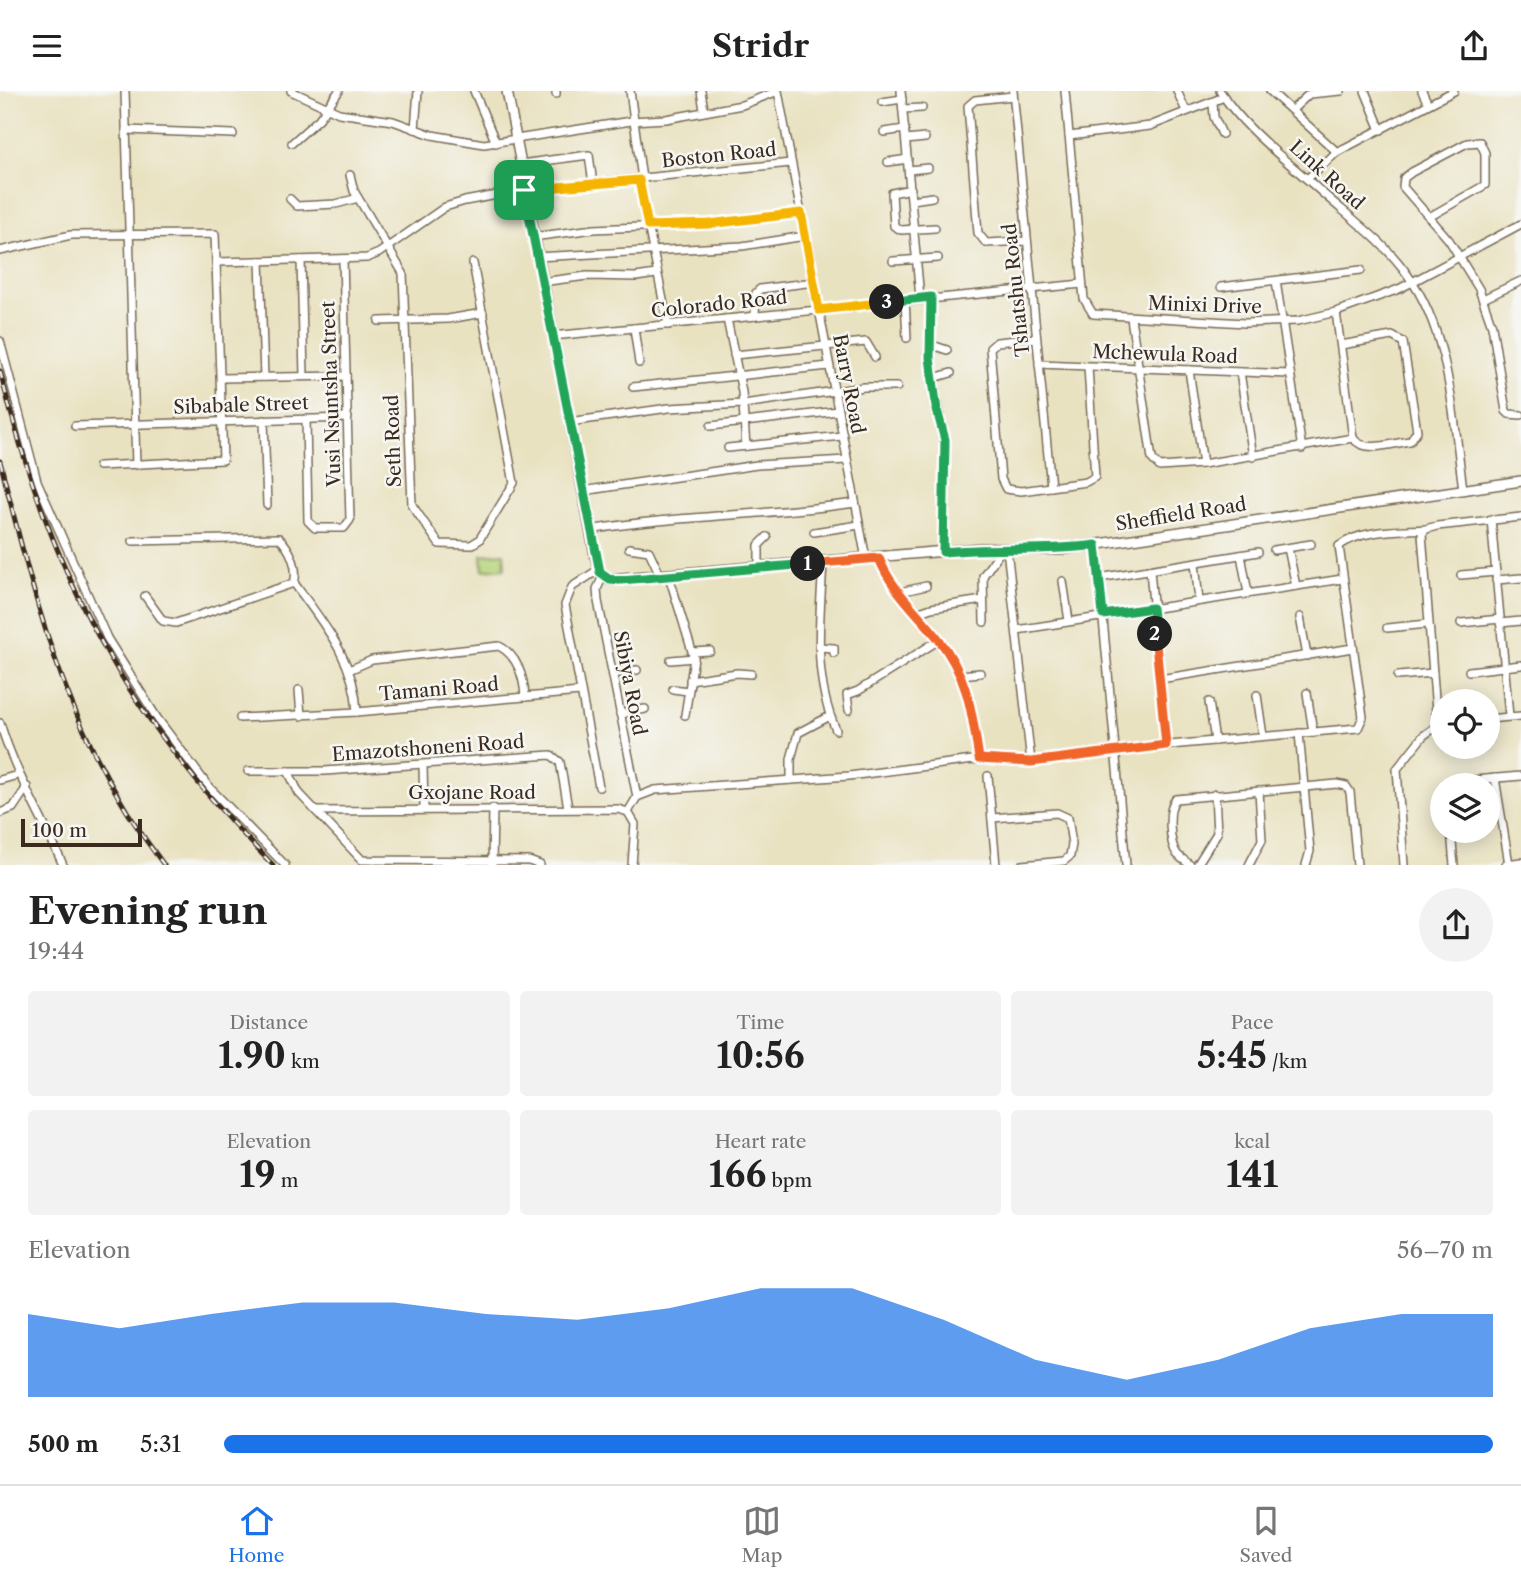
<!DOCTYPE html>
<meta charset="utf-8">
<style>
body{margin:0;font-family:"Libre Caslon Text",serif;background:#f2f2f2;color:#222;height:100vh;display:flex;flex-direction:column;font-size:26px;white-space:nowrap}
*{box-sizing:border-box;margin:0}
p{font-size:23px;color:#767676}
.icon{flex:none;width:38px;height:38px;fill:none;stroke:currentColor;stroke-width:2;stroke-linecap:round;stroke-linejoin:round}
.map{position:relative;height:774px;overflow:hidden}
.sheet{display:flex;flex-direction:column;background:#fff;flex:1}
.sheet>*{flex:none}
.fabs{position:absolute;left:1430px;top:598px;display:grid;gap:14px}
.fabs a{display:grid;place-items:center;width:70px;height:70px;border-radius:50%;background:#fff;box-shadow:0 4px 18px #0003;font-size:35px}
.scale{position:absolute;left:21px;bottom:18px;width:121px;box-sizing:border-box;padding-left:7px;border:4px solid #3b2a1e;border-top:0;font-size:19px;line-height:24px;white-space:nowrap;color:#3b2a1e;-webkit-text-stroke:5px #f6f6f2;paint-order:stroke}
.pin{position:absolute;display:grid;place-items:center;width:60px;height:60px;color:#fff;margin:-30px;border-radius:14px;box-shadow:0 4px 10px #0006}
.km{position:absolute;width:35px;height:35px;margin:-18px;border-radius:50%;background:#222;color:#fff;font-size:19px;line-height:35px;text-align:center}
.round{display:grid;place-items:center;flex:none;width:74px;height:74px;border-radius:37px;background:#f2f2f2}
.head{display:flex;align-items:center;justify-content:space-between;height:119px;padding:0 28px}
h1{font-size:38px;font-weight:700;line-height:52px}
.stats{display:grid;grid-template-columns:repeat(3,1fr);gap:10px;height:119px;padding:7px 28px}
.stats div{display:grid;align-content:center;border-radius:7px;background:#f2f2f2;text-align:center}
.stats b{font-size:35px;font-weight:700}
.stats small{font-size:19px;font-weight:400}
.stats p{font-size:19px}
.chart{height:196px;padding:14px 28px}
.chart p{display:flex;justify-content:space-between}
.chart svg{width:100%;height:126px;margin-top:7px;fill:#1a73e8;opacity:.7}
ul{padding:0 28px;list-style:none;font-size:23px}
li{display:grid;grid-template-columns:112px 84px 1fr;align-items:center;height:52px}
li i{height:18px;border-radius:9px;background:#1a73e8}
header{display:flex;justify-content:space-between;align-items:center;height:91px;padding:0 28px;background:#fff;font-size:32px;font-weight:700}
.tabs{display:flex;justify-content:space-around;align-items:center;height:98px;border-top:2px solid #e0e0e0;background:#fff;font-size:19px;color:#767676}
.tabs a{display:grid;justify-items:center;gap:4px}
.tabs .on{color:#1a73e8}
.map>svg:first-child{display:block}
.green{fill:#b5d47b;stroke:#787f4c;stroke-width:2}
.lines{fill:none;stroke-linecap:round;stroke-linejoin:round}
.minor-casing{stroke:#786a57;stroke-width:10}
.tertiary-casing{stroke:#786a57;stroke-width:12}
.minor{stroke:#fff;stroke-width:7}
.tertiary{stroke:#fff;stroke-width:9}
.rail-casing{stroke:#3b2a1e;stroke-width:5}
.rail{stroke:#f6f6f2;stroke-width:2.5;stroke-dasharray:8;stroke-linecap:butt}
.split-1-casing{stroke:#fff;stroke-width:14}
.split-2-casing{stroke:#fff;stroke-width:14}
.split-3-casing{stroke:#fff;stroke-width:14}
.split-4-casing{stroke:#fff;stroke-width:14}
.split-1{stroke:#22a559;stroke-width:9}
.split-2{stroke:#f0652b;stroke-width:9}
.split-3{stroke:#22a559;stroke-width:9}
.split-4{stroke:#f5b400;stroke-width:9}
.labels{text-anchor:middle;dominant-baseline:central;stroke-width:5;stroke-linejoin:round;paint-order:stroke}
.street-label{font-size:19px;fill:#3b2a1e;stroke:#f6f6f2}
</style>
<header><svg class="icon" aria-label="menu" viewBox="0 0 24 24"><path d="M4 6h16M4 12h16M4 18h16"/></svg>Stridr<svg class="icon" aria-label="share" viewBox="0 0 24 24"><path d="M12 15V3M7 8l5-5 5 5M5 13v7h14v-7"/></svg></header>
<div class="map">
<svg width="1521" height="774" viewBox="0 0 1521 774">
<rect width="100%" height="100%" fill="#f6f6f2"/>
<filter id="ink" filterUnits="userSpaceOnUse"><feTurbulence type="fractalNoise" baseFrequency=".0143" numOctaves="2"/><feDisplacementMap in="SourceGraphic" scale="14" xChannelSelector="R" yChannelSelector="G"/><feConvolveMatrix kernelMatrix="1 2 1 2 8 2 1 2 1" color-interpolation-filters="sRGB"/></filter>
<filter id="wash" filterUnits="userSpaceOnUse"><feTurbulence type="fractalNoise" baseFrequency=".00686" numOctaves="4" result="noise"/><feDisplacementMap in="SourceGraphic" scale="28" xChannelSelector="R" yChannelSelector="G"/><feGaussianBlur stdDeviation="1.57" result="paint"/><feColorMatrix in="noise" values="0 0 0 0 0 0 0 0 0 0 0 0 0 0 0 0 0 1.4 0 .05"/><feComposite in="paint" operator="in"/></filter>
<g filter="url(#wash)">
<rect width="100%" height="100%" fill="#e9e2c1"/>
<polygon class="green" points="504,462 505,477 483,479 482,464"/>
</g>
<g filter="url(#ink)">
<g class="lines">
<g class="minor-casing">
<g id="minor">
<polyline points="125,0 136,374"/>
<polyline points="291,0 339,22 393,30 432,44 484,53 631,30 666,28 742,14 778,0 866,468"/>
<polyline points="474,0 496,52"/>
<polyline points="556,0 556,3"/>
<polyline points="630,0 642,88"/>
<polyline points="701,0 704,19"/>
<polyline points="901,0 920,207"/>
<polyline points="1013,0 1051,396"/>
<polyline points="1065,0 1084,208 1093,223 1245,232 1298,230 1336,221 1399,198 1521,133"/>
<polyline points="1177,0 1186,20"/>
<path d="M1220,0C1244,38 1285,68 1318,98C1348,125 1384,150 1407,183C1451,243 1453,327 1463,398"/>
<polyline points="1270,0 1337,61"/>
<polyline points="1365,0 1381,39"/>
<polyline points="1422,0 1428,13"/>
<polyline points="1013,5 975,9 968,15 978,142 986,152 1027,150"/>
<polyline points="882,11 902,8"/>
<polyline points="1213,12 1214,26 1222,43"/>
<polyline points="903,18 922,17"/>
<polyline points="1292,19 1309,3 1341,0"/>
<polyline points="415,38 418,0"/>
<polyline points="126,39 233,43"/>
<polyline points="884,41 905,38"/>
<polyline points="1069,45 1150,35 1224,6"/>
<polyline points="906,49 925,47"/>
<polyline points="292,52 319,28 339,0"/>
<polyline points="888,71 908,68"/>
<polyline points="520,73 589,64 593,93"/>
<polyline points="909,79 928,77"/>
<polyline points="350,84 354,100 403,182 412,414 439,453 471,454 479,449 514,392 473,172"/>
<polyline points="1307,88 1337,61 1454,0"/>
<polyline points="639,89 668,234"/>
<polyline points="911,98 892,102 894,135 901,139 935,137"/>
<polyline points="290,108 297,115 336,113 358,107"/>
<polyline points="912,109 932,106"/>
<polyline points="1431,125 1485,94 1485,62 1480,51 1467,52 1412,81 1404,87 1403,96 1449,149 1479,198 1492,235 1506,320 1509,323 1521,324"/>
<polyline points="532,146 594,138 709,133 801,122"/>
<polyline points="0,160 71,144 215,143 223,369 99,375"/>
<polyline points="536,166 742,155 805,145"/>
<polyline points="301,169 304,285"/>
<polyline points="260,170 264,286"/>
<polyline points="893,170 938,167"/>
<polyline points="218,171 367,167 379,162 445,116 465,110 524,99 791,72"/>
<polyline points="1276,190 1302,358"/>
<polyline points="541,191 587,185 636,186 656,183"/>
<polyline points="1221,196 1361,179"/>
<polyline points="931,206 930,267 945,355 943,461"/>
<polyline points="1483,208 1521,190"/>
<polyline points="905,209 907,247"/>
<polyline points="1336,221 1353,347"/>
<polyline points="755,225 756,202 760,198 814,191"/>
<polyline points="1131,227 1152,368 1160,376 1203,373 1353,347"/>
<polyline points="727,228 742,301 746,355"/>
<polyline points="379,230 448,228 483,222"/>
<polyline points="634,237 639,272"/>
<polyline points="552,245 1082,193"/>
<polyline points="1036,247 997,251 990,257 1001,388 1006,398 1021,400 1086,391 1095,386 1088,276"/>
<polyline points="0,250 37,390 107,547 157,627 208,695 285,774"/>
<polyline points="932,254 947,259"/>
<path d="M1341,254L1392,245L1403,251L1417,340L1410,350C1393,352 1364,363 1353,347"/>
<polyline points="734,264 866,251 875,266"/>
<polyline points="1039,273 1290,283"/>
<polyline points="1189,279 1203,373"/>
<polyline points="1240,281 1253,366"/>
<polyline points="222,287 346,285"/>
<polyline points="934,287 951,282"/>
<polyline points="633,296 829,275"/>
<polyline points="306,328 308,430 315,437 344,437 350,429 343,168"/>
<polyline points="264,329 267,414"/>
<polyline points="569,331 669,317 743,313 864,296 897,296"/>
<polyline points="75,335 348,327"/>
<polyline points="711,335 838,320"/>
<polyline points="728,357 842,345"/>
<polyline points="582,400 757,374 847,369"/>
<polyline points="1491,428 1509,625"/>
<path d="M590,439C677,424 767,425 855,412"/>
<polyline points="814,441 859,434"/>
<path d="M133,450L279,447C290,457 299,477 294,492"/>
<polyline points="1096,454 1126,774"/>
<polyline points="629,457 649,460 661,486"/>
<polyline points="1288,457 1296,495"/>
<polyline points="1007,458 1031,671"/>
<polyline points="1274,459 1311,453"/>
<polyline points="1241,464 1248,502"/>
<path d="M879,467C891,499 920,523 940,550C968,589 972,622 979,668"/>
<path d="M823,472C820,527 812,586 836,639"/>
<polyline points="1195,472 1199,510"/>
<polyline points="759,477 759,454 767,446"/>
<polyline points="598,479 572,496 565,514 599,696"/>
<polyline points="1150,479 1166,654"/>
<polyline points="1461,484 1496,481"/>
<polyline points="603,485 597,498 598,510 637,706"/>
<polyline points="669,485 694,567 685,624"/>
<polyline points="1099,487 1258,461"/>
<polyline points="1496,489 1521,487"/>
<polyline points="1063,490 1069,530"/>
<path d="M294,492C323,532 355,569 357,621"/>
<polyline points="900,501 926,495"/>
<polyline points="145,505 163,530 176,532 294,492"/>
<polyline points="917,522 931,517 983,509"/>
<polyline points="1300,526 1307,565"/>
<polyline points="984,531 983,485 1002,458"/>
<polyline points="1461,532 1500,528"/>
<polyline points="1500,532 1521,530"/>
<polyline points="1387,537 1428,533"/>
<polyline points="1017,539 1342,488"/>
<polyline points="819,556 834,557 834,562"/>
<polyline points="693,561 710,560"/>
<polyline points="671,569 694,567"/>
<path d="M349,579L372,569L499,555C517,564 524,586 525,606"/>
<polyline points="1469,580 1521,574"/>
<polyline points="613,583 637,579"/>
<polyline points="961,584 980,582"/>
<polyline points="1398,585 1433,582"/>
<polyline points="1160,588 1353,557"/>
<polyline points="690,589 737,582 751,583"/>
<polyline points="673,598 688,600"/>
<polyline points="299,599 301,625"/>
<polyline points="1307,602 1313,641"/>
<polyline points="1257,604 1263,645"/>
<polyline points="1209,611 1215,650"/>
<polyline points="849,619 847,604 858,600 939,549"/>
<polyline points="620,623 645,618"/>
<polyline points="240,627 357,621 580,601"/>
<polyline points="1488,628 1521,625"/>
<path d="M0,632C15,682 42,726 63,774"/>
<polyline points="1437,633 1422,443 1426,438 1437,435 1521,426"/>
<polyline points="1299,642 1310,760 1306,774"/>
<polyline points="423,674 424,717"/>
<polyline points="248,680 325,680 551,664 560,671 568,717"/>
<polyline points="288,680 299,702 362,769 529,770 540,774"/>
<polyline points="988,685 996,774"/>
<polyline points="1495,687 1509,773"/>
<polyline points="0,689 18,684"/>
<polyline points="791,689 791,668 798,642 830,625"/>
<polyline points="1451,695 1462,690 1521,685"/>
<polyline points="316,720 618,718 628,721"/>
<path d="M628,721L637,706L655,699L849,685L973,669L1031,671L1115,659L1358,637L1363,626L1339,455C1362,438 1398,440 1426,438"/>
<polyline points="628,721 635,733 632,774"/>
<polyline points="0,722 13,717 27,696"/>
<polyline points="992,727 1057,722 1068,727 1072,753 1070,765 1064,770 1022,774"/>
<polyline points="1451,740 1454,774"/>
<polyline points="1506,773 1521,771"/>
<polyline points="492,774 493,717"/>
<path d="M1190,774C1186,770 1180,767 1177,763C1169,752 1167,717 1176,708L1337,693L1346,695L1350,701L1357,774"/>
<polyline points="1197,774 1217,742 1215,703"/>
<polyline points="1249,774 1262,749 1259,700"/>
<polyline points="1404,774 1397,678 1423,645 1441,632"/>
</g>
</g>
<g class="tertiary-casing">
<polyline id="tertiary" points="507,0 595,464 600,481 610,488 982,457 1059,459 1521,390"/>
</g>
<use href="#minor" class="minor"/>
<use href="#tertiary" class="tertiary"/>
<g class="rail-casing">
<g id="rail">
<path d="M0,280C51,485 123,623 273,774"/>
<path d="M0,370C38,521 67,647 164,774"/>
</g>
</g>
<use href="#rail" class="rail"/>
</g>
</g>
<g class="lines" filter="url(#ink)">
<g class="split-1-casing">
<polyline id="split-1" points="524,99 600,481 610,488 621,489 808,473"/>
</g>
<g class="split-2-casing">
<path id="split-2" d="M808,473L879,467C890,497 917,521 937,546C968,585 972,620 979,668L1031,671L1166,654L1155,543"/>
</g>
<g class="split-3-casing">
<path id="split-3" d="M887,211L931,206L930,267L937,319L945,349L943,461C994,456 1044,461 1096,454L1103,524L1152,517L1155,543"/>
</g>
<g class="split-4-casing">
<polyline id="split-4" points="524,99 639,89 648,135 709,133 801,122 819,219 887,211"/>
</g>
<use href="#split-1" class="split-1"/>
<use href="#split-2" class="split-2"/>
<use href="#split-3" class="split-3"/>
<use href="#split-4" class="split-4"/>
</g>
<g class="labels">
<g class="street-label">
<text transform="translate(719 64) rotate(-6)">Boston Road</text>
<text transform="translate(1327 84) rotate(42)">Link Road</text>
<text transform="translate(1016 199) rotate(-96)">Tshatshu Road</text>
<text transform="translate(719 213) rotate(-6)">Colorado Road</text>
<text transform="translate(1205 214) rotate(2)">Minixi Drive</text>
<text transform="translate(1165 263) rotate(2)">Mchewula Road</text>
<text transform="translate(849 293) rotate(79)">Barry Road</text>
<text transform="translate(331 303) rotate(-92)">Vusi Nsuntsha Street</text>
<text transform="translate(241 314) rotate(-2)">Sibabale Street</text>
<text transform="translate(393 350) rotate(-92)">Seth Road</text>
<text transform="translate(1181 423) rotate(-9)">Sheffield Road</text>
<text transform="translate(630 592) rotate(79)">Sibiya Road</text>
<text transform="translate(439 598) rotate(-5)">Tamani Road</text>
<text transform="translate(428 657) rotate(-4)">Emazotshoneni Road</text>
<text x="472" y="701">Gxojane Road</text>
</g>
</g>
</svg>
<div class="fabs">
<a><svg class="icon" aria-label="locate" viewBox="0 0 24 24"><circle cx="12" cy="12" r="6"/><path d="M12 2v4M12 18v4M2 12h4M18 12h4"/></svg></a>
<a><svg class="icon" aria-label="layers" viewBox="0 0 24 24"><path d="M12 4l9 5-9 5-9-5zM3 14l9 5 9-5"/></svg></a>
</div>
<div class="scale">100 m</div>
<div class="pin" style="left:524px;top:99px;background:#1e9e55"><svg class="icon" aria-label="arrive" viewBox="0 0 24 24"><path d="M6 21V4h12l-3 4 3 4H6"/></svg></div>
<b class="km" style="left:808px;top:473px">1</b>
<b class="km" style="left:1155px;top:543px">2</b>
<b class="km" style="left:887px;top:211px">3</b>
</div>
<section class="sheet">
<div class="head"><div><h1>Evening run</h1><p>19:44</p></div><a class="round"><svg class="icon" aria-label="share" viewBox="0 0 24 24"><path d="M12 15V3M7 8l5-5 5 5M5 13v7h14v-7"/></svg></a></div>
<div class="stats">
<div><p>Distance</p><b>1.90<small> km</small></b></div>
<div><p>Time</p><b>10:56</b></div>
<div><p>Pace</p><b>5:45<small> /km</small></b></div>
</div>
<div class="stats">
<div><p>Elevation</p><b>19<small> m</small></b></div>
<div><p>Heart rate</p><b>166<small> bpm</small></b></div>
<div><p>kcal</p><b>141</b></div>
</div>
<div class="chart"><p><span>Elevation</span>56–70 m</p>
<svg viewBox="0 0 160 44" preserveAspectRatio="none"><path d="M0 44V15L10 20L20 15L30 11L40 11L50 15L60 17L70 13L80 6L90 6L100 17L110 31L120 38L130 31L140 20L150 15L160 15V44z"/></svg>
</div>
<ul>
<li><b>500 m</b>5:31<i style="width:100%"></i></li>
</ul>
</section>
<nav class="tabs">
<a class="on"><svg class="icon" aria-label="home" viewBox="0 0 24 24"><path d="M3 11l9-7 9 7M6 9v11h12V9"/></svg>Home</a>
<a><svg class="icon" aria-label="map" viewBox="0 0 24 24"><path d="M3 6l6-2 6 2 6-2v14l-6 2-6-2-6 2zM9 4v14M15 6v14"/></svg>Map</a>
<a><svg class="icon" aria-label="saved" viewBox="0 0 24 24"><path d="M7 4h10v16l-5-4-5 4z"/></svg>Saved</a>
</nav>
